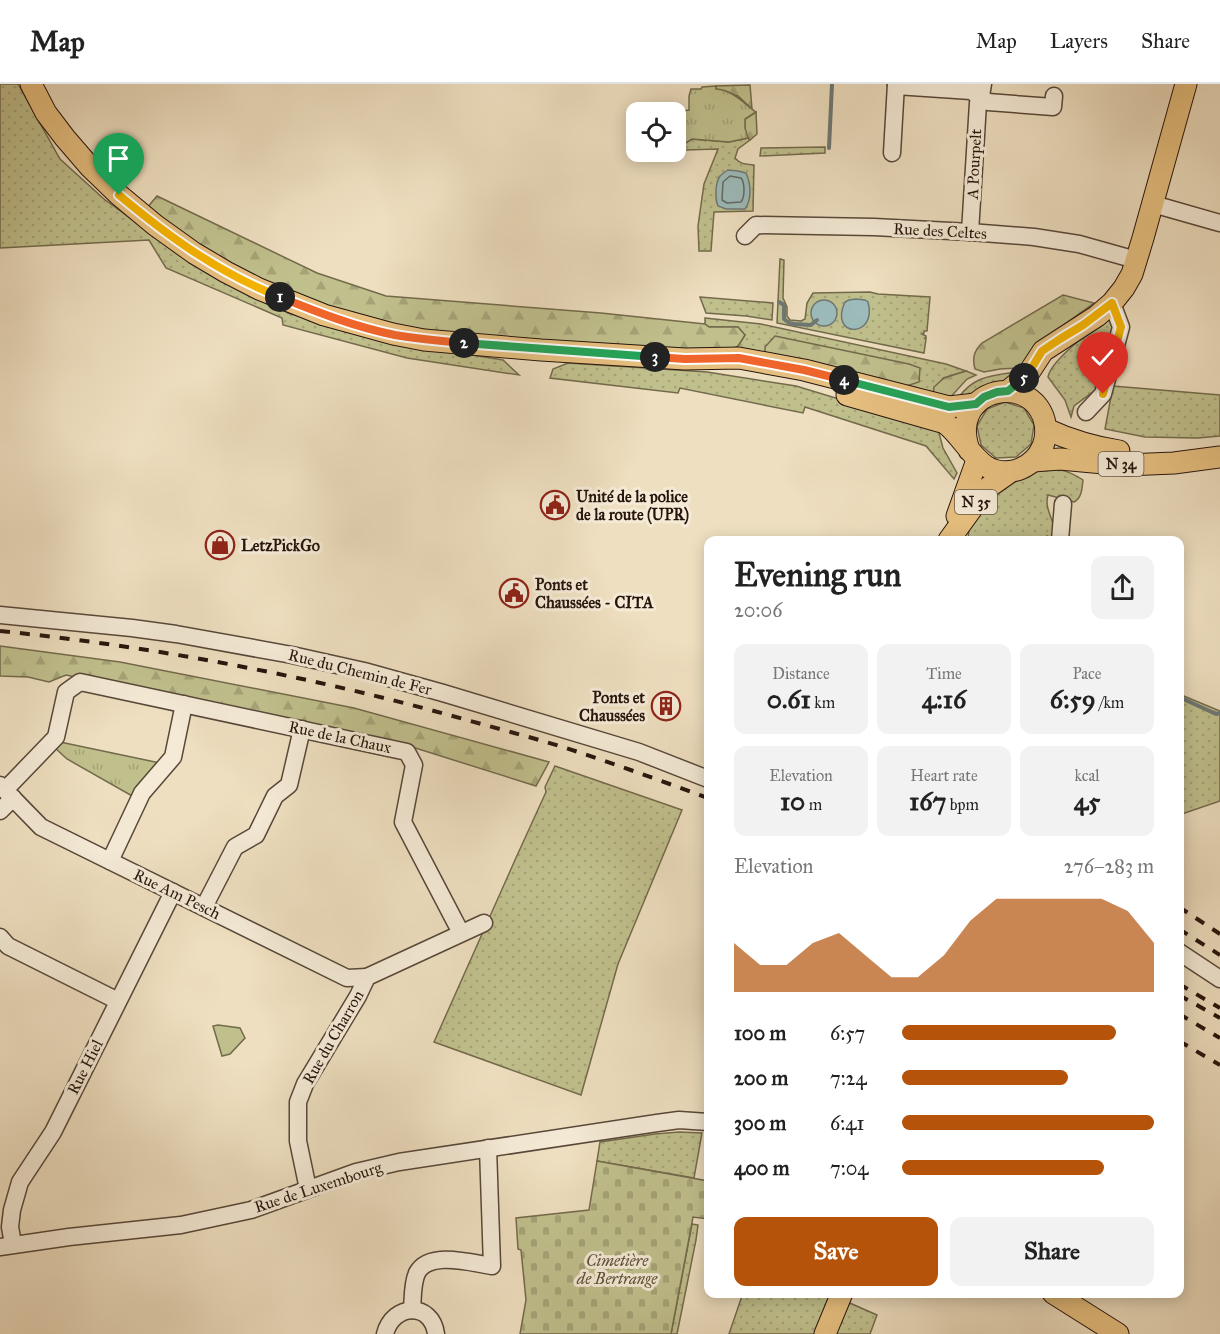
<!DOCTYPE html>
<meta charset="utf-8">
<style>
body{margin:0;font-family:"IM FELL Great Primer",serif;background:#f2f2f2;color:#222;height:100vh;display:flex;flex-direction:column;font-size:22px;white-space:nowrap}
*{box-sizing:border-box;margin:0}
p{font-size:20px;color:#767676}
.icon{flex:none;width:33px;height:33px;fill:none;stroke:currentColor;stroke-width:2;stroke-linecap:round;stroke-linejoin:round}
.map{position:relative;flex:1;overflow:hidden}
.panel{position:absolute;left:704px;top:452px;width:480px;height:762px;display:flex;flex-direction:column;background:#fff;border-radius:12px;box-shadow:0 3px 15px #0003}
.panel>*{flex:none}
.controls{position:absolute;left:626px;top:18px;display:grid;gap:12px}
.controls a{display:grid;place-items:center;width:60px;height:60px;border-radius:12px;background:#fff;box-shadow:0 3px 15px #0003;font-size:30px}
.pin{position:absolute;display:grid;place-items:center;width:51px;height:51px;color:#fff;margin:-62px -26px;border-radius:50% 50% 50% 0;rotate:-45deg;box-shadow:0 0 6px #0007}
.pin .icon{rotate:45deg}
.km{position:absolute;width:30px;height:30px;margin:-15px;border-radius:50%;background:#222;color:#fff;font-size:16px;line-height:30px;text-align:center}
.round{display:grid;place-items:center;flex:none;width:63px;height:63px;border-radius:12px;background:#f2f2f2}
.overview{display:flex;align-items:center;justify-content:space-between;height:102px;padding:0 30px}
h1{font-size:33px;font-weight:700;line-height:45px}
.stats{display:grid;grid-template-columns:repeat(3,1fr);gap:9px;height:102px;padding:6px 30px}
.stats div{display:grid;align-content:center;border-radius:12px;background:#f2f2f2;text-align:center}
.stats b{font-size:26px;font-weight:700}
.stats small{font-size:16px;font-weight:400}
.stats p{font-size:16px}
.chart{height:168px;padding:12px 30px}
.chart p{display:flex;justify-content:space-between}
.chart svg{width:100%;height:108px;margin-top:6px;fill:#b45309;opacity:.7}
.action{display:flex;gap:12px;margin-top:auto;padding:12px 30px}
.action a{flex:1;height:69px;border-radius:12px;background:#b45309;color:#fff;font-size:24px;font-weight:700;line-height:69px;text-align:center}
.action a+a{background:#f2f2f2;color:#222}
ul{padding:0 30px;list-style:none;font-size:20px}
li{display:grid;grid-template-columns:96px 72px 1fr;align-items:center;height:45px}
li i{height:15px;border-radius:8px;background:#b45309}
header{display:flex;align-items:center;gap:36px;box-sizing:border-box;height:84px;padding:0 30px;background:#fff;border-bottom:2px solid #e0e0e0}
header strong{font-size:28px}
nav{display:flex;gap:33px;margin-inline-start:auto;font-size:21px}
.map>svg:first-child{display:block}
.grass{fill:url(#grass-dots);stroke:#736a4c;stroke-width:1.5}
.forest{fill:url(#forest-firs);stroke:#736a4c;stroke-width:1.5}
.cemetery{fill:url(#cemetery-stones);stroke:#736a4c;stroke-width:1.5}
.park{fill:url(#park-tufts);stroke:#736a4c;stroke-width:1.5}
.pitch{fill:#c0c08d;stroke:#736a4c;stroke-width:1.5}
.water{fill:#9cbbba;stroke:#6d7874;stroke-width:1.5}
.lines{fill:none;stroke-linecap:round;stroke-linejoin:round}
.shore{stroke:#616863;stroke-width:1.5}
.stream{stroke:#6d7874;stroke-width:4}
.minor-casing{stroke:#584739;stroke-width:19}
.major-casing{stroke:#26140c;stroke-width:23}
.minor{stroke:#f4ead6;stroke-width:16}
.major{stroke:#e7c080;stroke-width:21}
.rail{stroke:#26140c;stroke-width:4;stroke-dasharray:10 10;stroke-linecap:butt}
.split-1-casing{stroke:#fff;stroke-width:12}
.split-2-casing{stroke:#fff;stroke-width:12}
.split-3-casing{stroke:#fff;stroke-width:12}
.split-4-casing{stroke:#fff;stroke-width:12}
.split-5-casing{stroke:#fff;stroke-width:12}
.split-6-casing{stroke:#fff;stroke-width:12}
.split-1{stroke:#f5b400;stroke-width:8}
.split-2{stroke:#f0652b;stroke-width:8}
.split-3{stroke:#22a559;stroke-width:8}
.split-4{stroke:#f0652b;stroke-width:8}
.split-5{stroke:#22a559;stroke-width:8}
.split-6{stroke:#f5b400;stroke-width:8}
.labels{text-anchor:middle;dominant-baseline:central;stroke-width:6;stroke-linejoin:round;paint-order:stroke}
.shield{fill:#f4ead6;stroke:#645449;stroke-width:1.5}
.shield-label{font-size:15px;font-weight:bold;fill:#26140c}
.street-label{font-size:16px;fill:#26140c;stroke:#f4ead6}
.poi-label{font-size:16px;font-weight:bold;fill:#26140c;stroke:#f4ead6;text-anchor:start}
.park-label{font-size:16px;font-style:italic;fill:#5c5039;stroke:#f4ead6}
</style>
<header>
<strong>Map</strong>
<nav><a>Map</a><a>Layers</a><a>Share</a></nav>
</header>
<div class="map">
<svg width="1220" height="1250" viewBox="0 0 1220 1250">
<defs>
<pattern id="grass-dots" width="8" height="8" patternUnits="userSpaceOnUse" patternTransform="scale(1.5)"><rect width="8" height="8" fill="#c0c08d"/><path d="M2 2h.1M6 6h.1" fill="none" stroke="#a5a478" stroke-width="1.8" stroke-linecap="round"/></pattern>
<pattern id="forest-firs" width="22" height="20" patternUnits="userSpaceOnUse" patternTransform="scale(1.5)"><rect width="22" height="20" fill="#c0c08d"/><path d="M5 1l3.5 6h-7zM16 11l3.5 6h-7z" fill="#a5a478"/></pattern>
<pattern id="cemetery-stones" width="16" height="16" patternUnits="userSpaceOnUse" patternTransform="scale(1.5)"><rect width="16" height="16" fill="#c0c08d"/><path d="M2 7V4a2 2 0 0 1 4 0v3zM10 15v-3a2 2 0 0 1 4 0v3z" fill="#a5a478"/></pattern>
<pattern id="park-tufts" width="24" height="20" patternUnits="userSpaceOnUse" patternTransform="scale(1.5)"><rect width="24" height="20" fill="#c0c08d"/><path d="M3 7l-1-3M5 7V3M7 7l1-3M15 17l-1-3M17 17v-4M19 17l1-3" fill="none" stroke="#a5a478"/></pattern>
</defs>
<rect width="100%" height="100%" fill="#eedfc0"/>
<filter id="stains"><feTurbulence type="fractalNoise" baseFrequency=".00333" numOctaves="4"/><feColorMatrix values="0 0 0 0 .2 0 0 0 0 .09 0 0 0 0 .02 0 0 0 .5 -.17"/></filter>
<radialGradient id="worn" r=".72"><stop offset=".6" stop-color="#630" stop-opacity="0"/><stop offset="1" stop-color="#630" stop-opacity=".3"/></radialGradient>
<g class="grass">
<polygon points="0,0 18,0 60,75 104,115 163,158 288,229 390,258 503,276 519,291 407,274 283,241 282,234 166,184 149,156 0,164"/>
<path d="M748,54L750,56L738,65L735,74C740,80 745,80 754,81L753,127L714,128L711,167H699L698,142L704,100L718,65L685,66L684,60L692,55L729,58Z"/>
<polygon points="825,63 825,69 760,72 761,64"/>
<polygon points="780,175 784,176 783,214 787,223 787,232 790,236 801,237 805,235 807,219 813,209 870,208 878,210 930,213 927,247 924,247 924,249 922,250 926,252 926,254 924,254 926,255 924,269 777,239"/>
<polygon points="700,213 773,219 772,236 746,232 706,229"/>
<polygon points="705,234 761,240 946,280 966,287 943,294 934,312 765,273 726,269 738,262 745,251 738,243 709,243 705,240"/>
<path d="M1103,236H1111L1117,242L1114,253H1103L1091,295L1101,296L1098,304L1074,322L1071,333L1065,316L1048,293C1051,276 1090,248 1103,236Z"/>
<polygon points="568,279 707,288 796,302 938,345 943,364 957,389 954,395 926,362 805,323 803,329 680,304 678,309 550,294 553,285"/>
<path d="M1009,289L1019,292L977,309L958,314C972,295 986,292 1009,289Z"/>
<polygon points="1113,302 1220,311 1220,352 1198,354 1145,353 1105,345"/>
<polygon points="1005,318 1024,324 1034,341 1031,360 1016,373 996,374 981,361 977,342 987,325"/>
<path d="M1035,384C1054,384 1067,385 1083,396C1082,404 1082,414 1074,418L1048,411C1043,427 1059,441 1054,456L1047,452L1046,456H968L969,444L989,406Z"/>
<polygon points="1179,610 1220,627 1220,717 1179,731"/>
<polygon points="555,682 682,726 618,880 581,1011 434,958 515,776 546,708 545,703"/>
<polygon points="679,1048 702,1049 694,1094 597,1077 600,1058 655,1050"/>
<polygon points="692,1140 698,1141 696,1156 677,1250 671,1250"/>
<polygon points="743,1209 827,1209 877,1231 870,1250 729,1250"/>
</g>
<g class="forest">
<polygon points="750,1 752,25 738,12 716,5 716,2"/>
<path d="M756,28L757,50L750,56C744,51 745,42 745,35Z"/>
<polygon points="157,112 317,189 386,212 601,229 705,240 709,243 738,243 745,251 738,262 726,269 451,249 401,243 314,220 222,176 146,125"/>
<path d="M1063,211L1094,219L1040,258L1023,282L1019,284L1000,285L984,288L975,285C972,274 974,267 982,259Z"/>
<polygon points="775,252 909,280 920,284 919,298 897,305 765,273 765,263"/>
<polygon points="966,287 976,291 967,295 947,317 933,312 934,303 944,294"/>
<polygon points="0,562 120,578 354,624 549,678 536,702 409,662 66,591 49,598 28,593 0,592"/>
</g>
<polygon class="cemetery" points="597,1077 708,1097 708,1135 693,1133 671,1250 520,1250 526,1216 521,1166 518,1165 516,1134 589,1126"/>
<g class="park">
<path d="M716,2V5C733,6 742,18 756,28L745,35V44L748,54L729,58L692,55L684,60L682,27L689,26V12L691,5H701L702,3Z"/>
<polygon points="60,658 160,679 134,713 67,675 54,663"/>
</g>
<polygon class="pitch" points="218,941 240,944 245,954 230,970 222,972 213,942"/>
<g class="water">
<path d="M728,86L738,87L746,89C751,100 752,115 745,125H726L718,122C715,115 715,99 720,92C722,90 725,88 728,86Z"/>
<path d="M856,215L865,216L868,218C878,255 828,254 845,218L849,216Z"/>
<circle cx="824" cy="229" r="13"/>
</g>
<g class="lines">
<path class="shore" d="M730,92L741,94C745,99 745,113 741,118L727,119L722,116L723,98Z"/>
<g class="stream">
<polyline points="829,64 832,0"/>
<polyline points="779,218 784,221 784,235 789,239 794,240 811,241 817,236"/>
<polyline points="1179,613 1216,630 1220,629"/>
</g>
<g class="minor-casing">
<g id="minor">
<polyline points="896,2 971,7 988,18 1053,23 1054,12"/>
<polyline points="892,69 896,0"/>
<polyline points="1153,120 1220,139"/>
<polyline points="970,148 978,19 982,6 983,0"/>
<polyline points="745,152 756,141 874,143 970,148 1034,153 1079,160 1136,176"/>
<polyline points="1086,328 1103,310 1121,243 1112,219"/>
<polyline points="1060,456 1063,420"/>
<polyline points="0,531 132,544 176,550 292,571 364,587 443,609 639,668 708,695"/>
<polyline points="0,701 41,743 347,894 367,893"/>
<polyline points="5,706 56,653 66,608 80,598 407,668 414,681 403,738 461,849"/>
<polyline points="0,727 13,714"/>
<polyline points="110,777 142,709 173,673 184,620"/>
<polyline points="204,823 235,763 256,751 275,712 289,701 302,645"/>
<polyline points="0,853 8,862 118,917"/>
<polyline points="1179,868 1220,895"/>
<polyline points="308,1105 298,1057 298,1018 305,1000 358,912 367,893 484,839"/>
<polyline points="13,1160 10,1143 12,1126 20,1098 53,1048 173,808"/>
<polyline points="0,1163 69,1153 181,1141 251,1126 356,1088 399,1078 657,1039 679,1036 708,1038"/>
<path d="M412,1226C413,1215 412,1200 417,1189C429,1166 472,1179 492,1182L488,1064"/>
<path d="M385,1250C393,1219 432,1218 436,1250"/>
</g>
</g>
<g class="major-casing">
<g id="major">
<polyline points="31,0 46,29 65,54 90,83 119,111 155,141 194,169 226,188 259,205 324,231 393,250 424,256 541,266 685,275 739,274 804,286 949,323 976,320"/>
<polyline points="1008,307 1028,290 1043,267 1097,232 1112,219 1124,204 1132,190 1143,154 1186,0"/>
<path d="M847,311L945,339C969,357 979,397 1017,386C1029,382 1038,374 1043,362C1048,349 1046,334 1038,323C1020,299 981,304 969,330C963,342 965,354 969,366"/>
<path d="M1046,345C1070,356 1093,363 1119,367"/>
<polyline points="1033,377 1060,375 1126,381 1174,379 1220,373"/>
<polyline points="957,432 977,376"/>
<polyline points="949,456 986,405 1010,388"/>
<polyline points="1053,1209 1118,1250"/>
<polyline points="825,1250 842,1209"/>
</g>
</g>
<use href="#minor" class="minor"/>
<use href="#major" class="major"/>
<g class="rail">
<path d="M0,547C158,563 314,593 467,636C506,647 546,657 584,670C626,684 667,699 708,714"/>
<polyline points="1179,823 1220,850"/>
<polyline points="1179,845 1220,871"/>
<polyline points="1179,900 1220,924"/>
<polyline points="1179,911 1220,934"/>
<polyline points="1179,930 1220,954"/>
<polyline points="1179,957 1220,981"/>
</g>
</g>
<g class="lines">
<g class="split-1-casing">
<path id="split-1" d="M119,111C169,153 219,189 280,213"/>
</g>
<g class="split-2-casing">
<path id="split-2" d="M280,213C317,228 355,243 395,251C418,255 441,257 464,259"/>
</g>
<g class="split-3-casing">
<polyline id="split-3" points="464,259 655,273"/>
</g>
<g class="split-4-casing">
<polyline id="split-4" points="655,273 685,275 739,274 804,286 844,296"/>
</g>
<g class="split-5-casing">
<polyline id="split-5" points="844,296 949,323 976,320 984,313 997,308 1008,307 1024,294"/>
</g>
<g class="split-6-casing">
<polyline id="split-6" points="1024,294 1028,290 1042,267 1060,255 1083,241 1112,219 1121,243 1103,310"/>
</g>
<use href="#split-1" class="split-1"/>
<use href="#split-2" class="split-2"/>
<use href="#split-3" class="split-3"/>
<use href="#split-4" class="split-4"/>
<use href="#split-5" class="split-5"/>
<use href="#split-6" class="split-6"/>
</g>
<defs>
<g id="civic-ring" transform="scale(1.5)"><circle r="9.5" fill="#f4ead6" stroke="#8f2418" stroke-width="1.5"/><path d="M-.6-6.5H3V-4.5H.6V-3L4-1V1h2V6H-6V1h2V-1L-.6-3ZM-1.2 2.5V6h2.4V2.5Z" fill="#8f2418"/></g>
<g id="shop-ring" transform="scale(1.5)"><circle r="9.5" fill="#f4ead6" stroke="#8f2418" stroke-width="1.5"/><path d="M-5-2.5h2.3a2.7 3.5 0 0 1 5.4 0H5L5.5 6h-11ZM-1.5-2.5h3a1.5 2.3 0 0 0-3 0Z" fill="#8f2418"/></g>
<g id="building-ring" transform="scale(1.5)"><circle r="9.5" fill="#f4ead6" stroke="#8f2418" stroke-width="1.5"/><path d="M-4-6H4V6H1V3H-1V6H-4ZM-2.5-4.3h1.7v1.8h-1.7ZM.8-4.3h1.7v1.8H.8ZM-2.5-1h1.7V.8h-1.7ZM.8-1h1.7V.8H.8Z" fill="#8f2418"/></g>
</defs>
<g fill-rule="evenodd">
<use href="#civic-ring" x="555" y="421"/>
<use href="#shop-ring" x="220" y="461"/>
<use href="#civic-ring" x="514" y="509"/>
<use href="#building-ring" x="666" y="622"/>
</g>
<g class="labels">
<g class="shield">
<rect x="1098.5" y="368" width="45" height="24" rx="4.5"/>
<rect x="955" y="406" width="42" height="24" rx="4.5"/>
</g>
<g class="shield-label">
<text x="1121" y="380">N 34</text>
<text x="976" y="418">N 35</text>
</g>
<g class="street-label">
<text transform="translate(974 80) rotate(-87)">A Pourpelt</text>
<text transform="translate(940 147) rotate(3)">Rue des Celtes</text>
<text transform="translate(360 588) rotate(14)">Rue du Chemin de Fer</text>
<text transform="translate(340 653) rotate(12)">Rue de la Chaux</text>
<text transform="translate(177 810) rotate(26)">Rue Am Pesch</text>
<text transform="translate(333 953) rotate(-60)">Rue du Charron</text>
<text transform="translate(85 983) rotate(-63)">Rue Hiel</text>
<text transform="translate(318 1103) rotate(-18)">Rue de Luxembourg</text>
</g>
<g class="poi-label">
<text x="576" y="412">Unité de la police<tspan x="576" dy="18">de la route (UPR)</tspan></text>
<text x="241" y="461">LetzPickGo</text>
<text x="535" y="500">Ponts et<tspan x="535" dy="18">Chaussées - CITA</tspan></text>
<text x="645" y="613" text-anchor="end">Ponts et<tspan x="645" dy="18">Chaussées</tspan></text>
</g>
<g class="park-label">
<text x="617" y="1176">Cimetière<tspan x="617" dy="18">de Bertrange</tspan></text>
</g>
</g>
<rect width="100%" height="100%" filter="url(#stains)"/>
<rect width="100%" height="100%" fill="url(#worn)"/>
</svg>
<div class="controls">
<a><svg class="icon" aria-label="locate" viewBox="0 0 24 24"><circle cx="12" cy="12" r="6"/><path d="M12 2v4M12 18v4M2 12h4M18 12h4"/></svg></a>
</div>
<div class="pin" style="left:119px;top:111px;background:#1e9e55"><svg class="icon" aria-label="arrive" viewBox="0 0 24 24"><path d="M6 21V4h12l-3 4 3 4H6"/></svg></div>
<div class="pin" style="left:1103px;top:310px;background:#d93025"><svg class="icon" aria-label="check" viewBox="0 0 24 24"><path d="M5 12l5 5 9-10"/></svg></div>
<b class="km" style="left:280px;top:213px">1</b>
<b class="km" style="left:464px;top:259px">2</b>
<b class="km" style="left:655px;top:273px">3</b>
<b class="km" style="left:844px;top:296px">4</b>
<b class="km" style="left:1024px;top:294px">5</b>
<section class="panel">
<div class="overview"><div><h1>Evening run</h1><p>20:06</p></div><a class="round"><svg class="icon" aria-label="share" viewBox="0 0 24 24"><path d="M12 15V3M7 8l5-5 5 5M5 13v7h14v-7"/></svg></a></div>
<div class="stats">
<div><p>Distance</p><b>0.61<small> km</small></b></div>
<div><p>Time</p><b>4:16</b></div>
<div><p>Pace</p><b>6:59<small> /km</small></b></div>
</div>
<div class="stats">
<div><p>Elevation</p><b>10<small> m</small></b></div>
<div><p>Heart rate</p><b>167<small> bpm</small></b></div>
<div><p>kcal</p><b>45</b></div>
</div>
<div class="chart"><p><span>Elevation</span>276–283 m</p>
<svg viewBox="0 0 160 44" preserveAspectRatio="none"><path d="M0 44V24L10 33L20 33L30 24L40 20L50 29L60 38L70 38L80 29L90 15L100 6L110 6L120 6L130 6L140 6L150 11L160 24V44z"/></svg>
</div>
<ul>
<li><b>100 m</b>6:57<i style="width:85%"></i></li>
<li><b>200 m</b>7:24<i style="width:66%"></i></li>
<li><b>300 m</b>6:41<i style="width:100%"></i></li>
<li><b>400 m</b>7:04<i style="width:80%"></i></li>
</ul>
<div class="action"><a>Save</a><a>Share</a></div>
</section>
</div>
